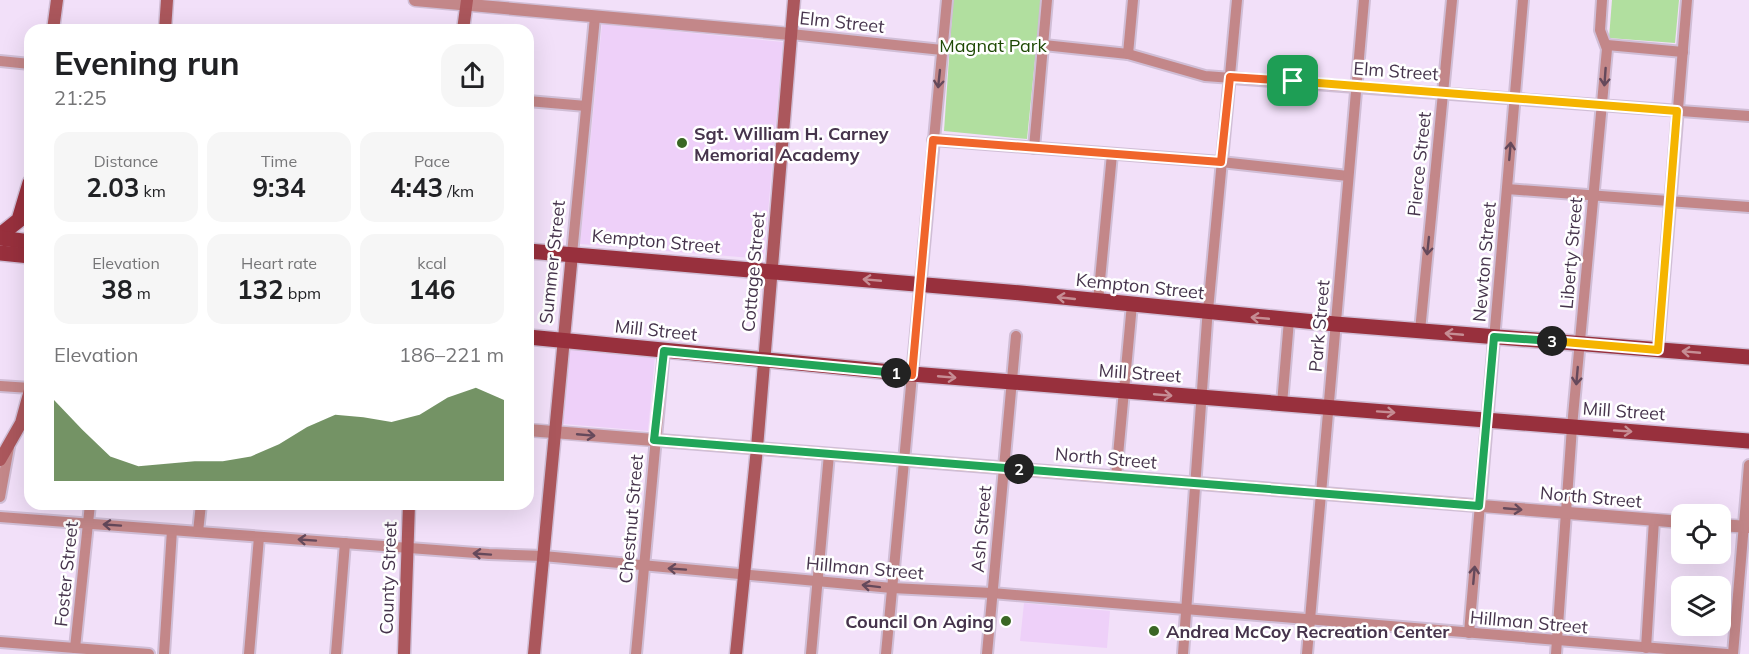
<!DOCTYPE html>
<meta charset="utf-8">
<style>
body{margin:0;font-family:Mulish,sans-serif;background:#f6f6f6;color:#202124;height:100vh;display:flex;flex-direction:column;font-size:22px;white-space:nowrap}
*{box-sizing:border-box;margin:0}
p{font-size:20px;color:#757577}
.icon{flex:none;width:33px;height:33px;fill:none;stroke:currentColor;stroke-width:2;stroke-linecap:round;stroke-linejoin:round}
.map{position:relative;flex:1;overflow:hidden}
.drawer{position:absolute;left:24px;top:24px;width:510px;height:486px;display:flex;flex-direction:column;background:#fff;border-radius:18px;box-shadow:0 6px 24px #0002}
.drawer>*{flex:none}
.buttons{position:absolute;left:1671px;top:504px;display:grid;gap:12px}
.buttons a{display:grid;place-items:center;width:60px;height:60px;border-radius:12px;background:#fff;box-shadow:0 6px 24px #0002;font-size:30px}
.pin{position:absolute;display:grid;place-items:center;width:51px;height:51px;color:#fff;margin:-26px;border-radius:12px;box-shadow:0 3px 9px #0006}
.km{position:absolute;width:30px;height:30px;margin:-15px;border-radius:50%;background:#222;color:#fff;font-size:16px;line-height:30px;text-align:center}
.round{display:grid;place-items:center;flex:none;width:63px;height:63px;border-radius:18px;background:#f6f6f6}
.overview{display:flex;align-items:center;justify-content:space-between;height:102px;padding:0 30px}
h1{font-size:33px;font-weight:700;line-height:45px}
.metrics{display:grid;grid-template-columns:repeat(3,1fr);gap:9px;height:102px;padding:6px 30px}
.metrics div{display:grid;align-content:center;border-radius:15px;background:#f6f6f6;text-align:center}
.metrics b{font-size:26px;font-weight:700}
.metrics small{font-size:16px;font-weight:400}
.metrics p{font-size:16px}
.chart{height:168px;padding:12px 30px}
.chart p{display:flex;justify-content:space-between}
.chart svg{width:100%;height:108px;margin-top:6px;fill:#3a6625;opacity:.7}
.map>svg:first-child{display:block}
.built{fill:#eed0f9}
.green{fill:#b1df9f}
.lines{fill:none;stroke-linecap:round;stroke-linejoin:round}
.minor-casing{stroke:#d0bed6;stroke-width:14}
.tertiary-casing{stroke:#d0bed6;stroke-width:15}
.secondary-casing{stroke:#d0bed6;stroke-width:15}
.primary-casing{stroke:#d0bed6;stroke-width:18}
.minor{stroke:#c38789;stroke-width:10}
.tertiary{stroke:#c38789;stroke-width:12}
.secondary{stroke:#ab575c;stroke-width:12}
.primary{stroke:#98303d;stroke-width:15}
.oneway{stroke:#65495b}
.oneway2{stroke:#c68d94}
.split-1-casing{stroke:#fff;stroke-width:12}
.split-2-casing{stroke:#fff;stroke-width:12}
.split-3-casing{stroke:#fff;stroke-width:12}
.split-4-casing{stroke:#fff;stroke-width:12}
.split-1{stroke:#f0652b;stroke-width:8}
.split-2{stroke:#22a559;stroke-width:8}
.split-3{stroke:#22a559;stroke-width:8}
.split-4{stroke:#f5b400;stroke-width:8}
.poi-dot{fill:#3a6625;stroke:#fff;stroke-width:2}
.labels{text-anchor:middle;dominant-baseline:central;stroke-width:5;stroke-linejoin:round;paint-order:stroke}
.street-label{font-size:18px;fill:#46344c;stroke:#fff}
.park-label{font-size:18px;fill:#1e4904;stroke:#fff}
.poi-label{font-size:18px;font-weight:bold;fill:#46344c;stroke:#fff;text-anchor:start}
</style>
<div class="map">
<svg width="1749" height="654" viewBox="0 0 1749 654">
<rect width="100%" height="100%" fill="#f2e0f9"/>
<g class="built">
<polygon points="602,24 783,42 764,259 580,244"/>
<polygon points="570,349 655,357 648,431 563,424"/>
<polygon points="1024,603 1110,611 1107,648 1020,641"/>
</g>
<g class="green">
<polygon points="953,0 1041,0 1027,139 944,131"/>
<polygon points="1612,0 1679,0 1675,43 1609,38"/>
</g>
<g class="lines">
<g class="minor-casing">
<g id="minor">
<polyline points="791,34 942,50"/>
<polyline points="1044,45 1128,54 1205,76 1749,116"/>
<polyline points="1607,45 1683,52"/>
<polyline points="1128,54 1133,0"/>
<polyline points="0,61 30,64"/>
<polyline points="528,101 586,106"/>
<polyline points="933,140 1221,162 1348,176"/>
<polyline points="1034,148 1047,0"/>
<polyline points="1507,189 1749,207"/>
<polyline points="572,254 595,17"/>
<polyline points="1098,301 1112,154"/>
<polyline points="1420,331 1452,0"/>
<polyline points="1658,350 1687,0"/>
<polyline points="0,386 30,388"/>
<polyline points="1282,404 1289,320"/>
<polyline points="1116,477 1132,304"/>
<polyline points="0,497 9,447"/>
<polyline points="0,517 489,554 543,556 892,588 992,593 1727,654"/>
<polyline points="198,532 201,504"/>
<polyline points="1469,633 1523,0"/>
<polyline points="0,642 149,654"/>
<polyline points="75,648 90,504"/>
<polyline points="1646,648 1654,520"/>
<polyline points="164,654 172,530"/>
<polyline points="249,654 259,537"/>
<polyline points="336,654 345,543"/>
<polyline points="636,654 664,351"/>
<polyline points="811,654 829,454"/>
<polyline points="886,654 947,0"/>
<polyline points="987,654 1016,336"/>
<polyline points="1183,654 1207,321 1237,0"/>
<polyline points="1307,654 1364,0"/>
<polyline points="1556,654 1572,427 1607,49 1600,30 1602,0"/>
<polyline points="1733,654 1749,465"/>
</g>
</g>
<g class="tertiary-casing">
<g id="tertiary">
<polyline points="415,0 791,34"/>
<polyline points="528,430 1682,522"/>
<polyline points="1720,525 1749,527"/>
</g>
</g>
<g class="secondary-casing">
<g id="secondary">
<polyline points="53,30 57,0"/>
<polyline points="165,30 167,0"/>
<polyline points="463,30 467,0"/>
<polyline points="0,460 21,423 30,390"/>
<polyline points="404,654 409,504"/>
<polyline points="534,654 572,254"/>
<polyline points="736,654 757,448 794,0"/>
</g>
</g>
<g class="primary-casing">
<g id="primary">
<polyline points="0,235 19,220 30,183"/>
<polyline points="0,238 30,242"/>
<polyline points="528,251 1021,293 1335,324 1749,357"/>
<polyline points="0,253 30,256"/>
<polyline points="528,337 912,374 1749,441"/>
</g>
</g>
<use href="#minor" class="minor"/>
<use href="#tertiary" class="tertiary"/>
<use href="#secondary" class="secondary"/>
<use href="#primary" class="primary"/>
</g>
<defs><path id="oneway-shaft" d="M-6 0H5M1.5-3L5.5 0L1.5 3" fill="none" stroke-width="1.6" stroke-linecap="round" stroke-linejoin="round" transform="scale(1.5)"/></defs>
<g class="oneway">
<use href="#oneway-shaft" transform="translate(1605 77) rotate(94)"/>
<use href="#oneway-shaft" transform="translate(939 79) rotate(96)"/>
<use href="#oneway-shaft" transform="translate(1510 151) rotate(-85)"/>
<use href="#oneway-shaft" transform="translate(1428 246) rotate(96)"/>
<use href="#oneway-shaft" transform="translate(1577 376) rotate(95)"/>
<use href="#oneway-shaft" transform="translate(586 435) rotate(5)"/>
<use href="#oneway-shaft" transform="translate(1513 509) rotate(5)"/>
<use href="#oneway-shaft" transform="translate(112 525) rotate(-176)"/>
<use href="#oneway-shaft" transform="translate(307 540) rotate(-176)"/>
<use href="#oneway-shaft" transform="translate(482 554) rotate(-176)"/>
<use href="#oneway-shaft" transform="translate(677 569) rotate(-176)"/>
<use href="#oneway-shaft" transform="translate(1474 575) rotate(-85)"/>
<use href="#oneway-shaft" transform="translate(871 586) rotate(-173)"/>
</g>
<g class="oneway2">
<use href="#oneway-shaft" transform="translate(872 280) rotate(-175)"/>
<use href="#oneway-shaft" transform="translate(1066 298) rotate(-174)"/>
<use href="#oneway-shaft" transform="translate(1260 318) rotate(-175)"/>
<use href="#oneway-shaft" transform="translate(1454 334) rotate(-175)"/>
<use href="#oneway-shaft" transform="translate(1691 352) rotate(-175)"/>
<use href="#oneway-shaft" transform="translate(947 377) rotate(5)"/>
<use href="#oneway-shaft" transform="translate(1163 395) rotate(5)"/>
<use href="#oneway-shaft" transform="translate(1386 412) rotate(4)"/>
<use href="#oneway-shaft" transform="translate(1623 431) rotate(4)"/>
</g>
<g class="lines">
<g class="split-1-casing">
<polyline id="split-1" points="896,373 912,375 933,140 1221,162 1230,77 1293,81"/>
</g>
<g class="split-2-casing">
<polyline id="split-2" points="896,373 664,351 654,440 1019,469"/>
</g>
<g class="split-3-casing">
<polyline id="split-3" points="1019,469 1479,506 1494,337 1552,341"/>
</g>
<g class="split-4-casing">
<polyline id="split-4" points="1293,81 1677,111 1658,350 1552,341"/>
</g>
<use href="#split-1" class="split-1"/>
<use href="#split-2" class="split-2"/>
<use href="#split-3" class="split-3"/>
<use href="#split-4" class="split-4"/>
</g>
<g class="poi-dot">
<circle cx="682" cy="143" r="6"/>
<circle cx="1006" cy="621" r="6"/>
<circle cx="1154" cy="631" r="6"/>
</g>
<g class="labels">
<g class="street-label">
<text transform="translate(842 22) rotate(6)">Elm Street</text>
<text transform="translate(1396 71) rotate(4)">Elm Street</text>
<text transform="translate(1419 164) rotate(-84)">Pierce Street</text>
<text transform="translate(656 241) rotate(5)">Kempton Street</text>
<text transform="translate(1571 253) rotate(-85)">Liberty Street</text>
<text transform="translate(552 262) rotate(-84)">Summer Street</text>
<text transform="translate(1484 262) rotate(-85)">Newton Street</text>
<text transform="translate(753 272) rotate(-85)">Cottage Street</text>
<text transform="translate(1140 286) rotate(6)">Kempton Street</text>
<text transform="translate(1319 326) rotate(-85)">Park Street</text>
<text transform="translate(656 330) rotate(6)">Mill Street</text>
<text transform="translate(1140 373) rotate(4)">Mill Street</text>
<text transform="translate(1624 411) rotate(4)">Mill Street</text>
<text transform="translate(1106 458) rotate(5)">North Street</text>
<text transform="translate(1591 497) rotate(5)">North Street</text>
<text transform="translate(631 519) rotate(-85)">Chestnut Street</text>
<text transform="translate(981 529) rotate(-85)">Ash Street</text>
<text transform="translate(865 568) rotate(5)">Hillman Street</text>
<text transform="translate(66 574) rotate(-84)">Foster Street</text>
<text transform="translate(388 578) rotate(-88)">County Street</text>
<text transform="translate(1529 622) rotate(5)">Hillman Street</text>
</g>
<g class="park-label">
<text x="993" y="45">Magnat Park</text>
</g>
<g class="poi-label">
<text x="694" y="133">Sgt. William H. Carney<tspan x="694" dy="21">Memorial Academy</tspan></text>
<text x="994" y="621" text-anchor="end">Council On Aging</text>
<text x="1166" y="631">Andrea McCoy Recreation Center</text>
</g>
</g>
</svg>
<div class="buttons">
<a><svg class="icon" aria-label="locate" viewBox="0 0 24 24"><circle cx="12" cy="12" r="6"/><path d="M12 2v4M12 18v4M2 12h4M18 12h4"/></svg></a>
<a><svg class="icon" aria-label="layers" viewBox="0 0 24 24"><path d="M12 4l9 5-9 5-9-5zM3 14l9 5 9-5"/></svg></a>
</div>
<div class="pin" style="left:1293px;top:81px;background:#1e9e55"><svg class="icon" aria-label="arrive" viewBox="0 0 24 24"><path d="M6 21V4h12l-3 4 3 4H6"/></svg></div>
<b class="km" style="left:896px;top:373px">1</b>
<b class="km" style="left:1019px;top:469px">2</b>
<b class="km" style="left:1552px;top:341px">3</b>
<section class="drawer">
<div class="overview"><div><h1>Evening run</h1><p>21:25</p></div><a class="round"><svg class="icon" aria-label="share" viewBox="0 0 24 24"><path d="M12 15V3M7 8l5-5 5 5M5 13v7h14v-7"/></svg></a></div>
<div class="metrics">
<div><p>Distance</p><b>2.03<small> km</small></b></div>
<div><p>Time</p><b>9:34</b></div>
<div><p>Pace</p><b>4:43<small> /km</small></b></div>
</div>
<div class="metrics">
<div><p>Elevation</p><b>38<small> m</small></b></div>
<div><p>Heart rate</p><b>132<small> bpm</small></b></div>
<div><p>kcal</p><b>146</b></div>
</div>
<div class="chart"><p><span>Elevation</span>186–221 m</p>
<svg viewBox="0 0 160 44" preserveAspectRatio="none"><path d="M0 44V11L10 23L20 34L30 38L40 37L50 36L60 36L70 34L80 29L90 22L100 17L110 18L120 20L130 17L140 10L150 6L160 11V44z"/></svg>
</div>
</section>
</div>
